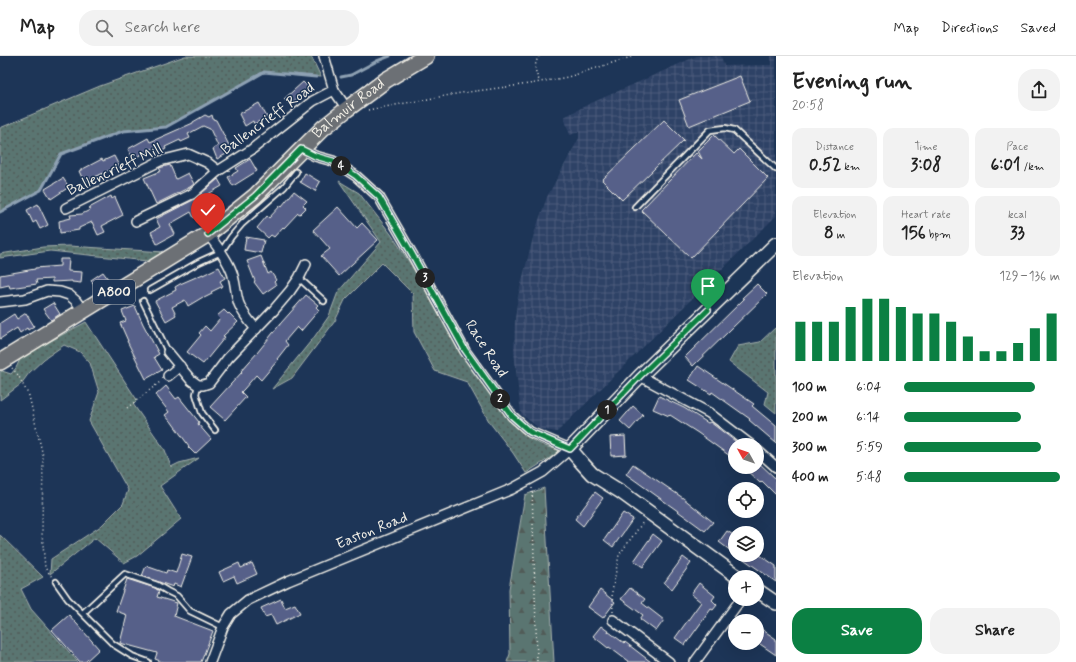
<!DOCTYPE html>
<meta charset="utf-8">
<style>
body{margin:0;font-family:Mynerve,sans-serif;background:#f2f2f2;color:#222;height:100vh;display:flex;flex-direction:column;font-size:15px;white-space:nowrap}
*{box-sizing:border-box;margin:0}
p{font-size:13px;color:#767676}
.icon{flex:none;width:22px;height:22px;fill:none;stroke:currentColor;stroke-width:2;stroke-linecap:round;stroke-linejoin:round}
.map{position:relative;flex:1;overflow:hidden}
.panel{display:flex;flex-direction:column;background:#fff;width:300px}
.panel>*{flex:none}
.needle{width:26px;rotate:310deg}
.buttons{position:absolute;left:728px;top:382px;display:grid;gap:8px}
.buttons a{display:grid;place-items:center;width:36px;height:36px;border-radius:50%;background:#fff;box-shadow:0 4px 16px #0002;font-size:20px}
.pin{position:absolute;display:grid;place-items:center;width:34px;height:34px;color:#fff;margin:-41px -17px;border-radius:50% 50% 50% 0;rotate:-45deg;box-shadow:0 0 4px #0007}
.pin .icon{rotate:45deg}
.km{position:absolute;width:20px;height:20px;margin:-10px;border-radius:50%;background:#222;color:#fff;font-size:11px;line-height:20px;text-align:center}
.round{display:grid;place-items:center;flex:none;width:42px;height:42px;border-radius:16px;background:#f2f2f2}
.head{display:flex;align-items:center;justify-content:space-between;height:68px;padding:0 16px}
h1{font-size:22px;font-weight:700;line-height:30px}
.stats{display:grid;grid-template-columns:repeat(3,1fr);gap:6px;height:68px;padding:4px 16px}
.stats div{display:grid;align-content:center;border-radius:10px;background:#f2f2f2;text-align:center}
.stats b{font-size:17px;font-weight:700}
.stats small{font-size:11px;font-weight:400}
.stats p{font-size:11px}
.chart{height:112px;padding:8px 16px}
.chart p{display:flex;justify-content:space-between}
.chart svg{width:100%;height:72px;margin-top:4px;stroke:#0b8043;stroke-width:6}
.cta{display:flex;gap:8px;margin-top:auto;padding:8px 16px}
.cta a{flex:1;height:46px;border-radius:16px;background:#0b8043;color:#fff;font-size:16px;font-weight:700;line-height:46px;text-align:center}
.cta a+a{background:#f2f2f2;color:#222}
ul{padding:0 16px;list-style:none;font-size:13px}
li{display:grid;grid-template-columns:64px 48px 1fr;align-items:center;height:30px}
li i{height:10px;border-radius:5px;background:#0b8043}
header{display:flex;align-items:center;gap:24px;box-sizing:border-box;height:56px;padding:0 20px;background:#fff;border-bottom:1px solid #e0e0e0}
header strong{font-size:19px}
nav{display:flex;gap:22px;margin-inline-start:auto;font-size:14px}
.search{width:280px;height:36px;background:#f2f2f2;display:flex;align-items:center;gap:10px;box-sizing:border-box;padding:0 14px;border-radius:16px;color:#767676;font-size:15px}
main{display:flex;flex:1;min-height:0}
.map>svg:first-child{display:block}
.industrial{fill:url(#industrial-grid)}
.grass{fill:url(#grass-dots);stroke:#a7b2ac}
.forest{fill:url(#forest-firs);stroke:#a7b2ac}
.lines{fill:none;stroke-linecap:round;stroke-linejoin:round}
.stream{stroke:#8ea1b3;stroke-width:3}
.building{fill:#566189;stroke:#f4f1e8}
.lane-casing{stroke:#f4f1e8;stroke-width:8}
.street-casing{stroke:#f4f1e8;stroke-width:12}
.secondary-casing{stroke:#f4f1e8;stroke-width:16}
.primary-casing{stroke:#f4f1e8;stroke-width:18}
.path{stroke:#f4f1e8;stroke-width:1.5;stroke-dasharray:1 3;stroke-linecap:butt}
.lane{stroke:#1d3557;stroke-width:4.5}
.street{stroke:#1d3557;stroke-width:9}
.secondary{stroke:#1d3557;stroke-width:13}
.primary{stroke:#6c6f75;stroke-width:15}
.route-casing{stroke:#fff;stroke-width:8}
.route{stroke:#0b8043;stroke-width:5}
.labels{text-anchor:middle;dominant-baseline:central;stroke-width:3;stroke-linejoin:round;paint-order:stroke}
.shield{fill:#1d3557;stroke:#b4b9bc;stroke-width:1}
.shield-label{font-size:14px;font-weight:bold;fill:#f4f1e8}
.street-label{font-size:15px;fill:#f4f1e8;stroke:#1d3557}
</style>
<header>
<strong>Map</strong>
<div class="search"><svg class="icon" aria-label="search" viewBox="0 0 24 24"><circle cx="10" cy="10" r="6"/><path d="M15 15l6 6"/></svg>Search here</div>
<nav><a>Map</a><a>Directions</a><a>Saved</a></nav>
</header>
<main>
<div class="map">
<svg width="776" height="606" viewBox="0 0 776 606">
<defs>
<pattern id="industrial-grid" width="8" height="8" patternUnits="userSpaceOnUse"><rect width="8" height="8" fill="#2e4266"/><path d="M0 4h8M4 0v8" fill="none" stroke="#4d5e7c"/></pattern>
<pattern id="grass-dots" width="8" height="8" patternUnits="userSpaceOnUse"><rect width="8" height="8" fill="#5a7471"/><path d="M2 2h.1M6 6h.1" fill="none" stroke="#515c59" stroke-width="1.8" stroke-linecap="round"/></pattern>
<pattern id="forest-firs" width="22" height="20" patternUnits="userSpaceOnUse"><rect width="22" height="20" fill="#5a7471"/><path d="M5 1l3.5 6h-7zM16 11l3.5 6h-7z" fill="#515c59"/></pattern>
</defs>
<rect width="100%" height="100%" fill="#1d3557"/>
<filter id="ink" filterUnits="userSpaceOnUse"><feTurbulence type="fractalNoise" baseFrequency=".025" numOctaves="2"/><feDisplacementMap in="SourceGraphic" scale="8" xChannelSelector="R" yChannelSelector="G"/><feConvolveMatrix kernelMatrix="1 2 1 2 8 2 1 2 1" color-interpolation-filters="sRGB"/></filter>
<g filter="url(#ink)">
<polygon class="industrial" points="697,0 721,0 724,10 772,9 771,0 776,0 776,160 557,376 540,373 521,358 514,296 515,262 518,240 534,178 547,141 579,82 579,76 570,79 564,61 587,49"/>
<g class="grass">
<polygon points="185,0 311,0 321,21 264,16 166,71 123,75 61,98 41,134 0,156 0,72 100,30"/>
<polygon points="339,125 359,137 391,178 410,207 448,275 506,360 532,384 545,390 561,395 526,417 513,397 490,367 467,326 435,315 414,276 413,238 382,207 345,244 335,265 292,322 272,333 315,280 329,260 338,236 381,186"/>
<polygon points="69,190 164,196 157,206 50,195 0,202 0,198 43,191"/>
<polygon points="86,266 137,344 133,348 165,394 171,411 179,407 199,402 160,430 181,463 137,500 124,507 95,482 50,518 51,503 101,470 123,448 128,434 89,365 99,336 90,307 80,296 64,289 44,303 29,317 21,328 0,344 0,316 2,315 11,318 16,312 21,301"/>
<polygon points="775,272 776,273 776,357 765,348 768,336 729,306 738,290 760,286"/>
<polygon points="0,479 43,521 21,533 31,553 78,606 0,606"/>
</g>
<polygon class="forest" points="544,432 554,606 507,606 510,598 509,533 525,439"/>
<g class="lines">
<g class="stream">
<polyline points="341,21 351,19 377,5 390,0"/>
<polyline points="0,156 41,134 61,98 123,75 166,71 264,16 316,21"/>
</g>
</g>
<g class="building">
<polygon points="740,20 750,45 689,70 679,44"/>
<polygon points="303,26 309,32 290,49 284,43"/>
<polygon points="259,47 267,61 254,68 253,65 245,70 239,58"/>
<polygon points="205,59 209,61 212,59 213,63 216,64 232,95 217,103 213,93 218,90 210,73 203,70 188,78 190,82 181,86 180,84 165,91 166,93 158,97 155,91 133,103 128,93 148,82 150,86 193,67 193,66"/>
<polygon points="664,64 684,84 622,144 602,124"/>
<polygon points="714,79 734,98 739,93 768,122 691,202 641,154 696,97 702,103 698,95"/>
<polygon points="114,100 119,110 84,126 79,115 102,103 103,105"/>
<polygon points="250,103 257,115 233,130 228,121 238,115 236,112"/>
<polygon points="170,109 176,123 188,117 194,128 190,131 156,148 144,122 161,115 159,112"/>
<polygon points="305,117 320,126 315,135 300,126"/>
<polygon points="63,122 69,131 51,143 45,133"/>
<polygon points="218,123 222,130 203,141 210,153 194,162 191,156 170,168 175,178 157,188 151,176 160,171 156,163 195,143"/>
<polygon points="294,135 307,145 303,149 306,152 300,158 298,157 284,172 283,171 274,181 271,179 268,182 257,172 267,160 269,162 281,149 282,150"/>
<polygon points="111,140 112,143 115,141 123,159 102,170 105,176 98,179 92,166 79,172 79,174 60,177 59,165 71,162 70,159 82,158 90,154 89,152"/>
<polygon points="38,148 48,169 40,173 36,165 33,167 27,154"/>
<polygon points="338,151 357,172 362,167 378,184 339,220 321,200 330,193 313,174"/>
<polygon points="246,181 264,184 261,197 244,194"/>
<polygon points="261,200 268,218 271,216 276,224 274,226 276,229 263,238 254,226 255,225 247,205"/>
<polygon points="60,203 69,203 68,215 82,216 81,227 72,226 72,225 52,226 52,223 36,224 37,228 10,232 9,229 0,231 0,219 35,213 35,212 60,210"/>
<polygon points="219,211 225,222 220,225 223,230 211,236 212,238 204,242 203,241 188,250 185,244 172,251 176,259 166,265 155,245 176,234 175,231 180,228 203,218 203,219"/>
<polygon points="103,216 111,227 100,234 98,230 96,232 91,224"/>
<polygon points="757,228 767,238 693,310 685,301 744,243 742,242"/>
<polygon points="306,239 318,249 316,251 319,254 301,275 297,271 285,285 288,289 277,303 278,304 261,324 256,319 244,333 241,336 246,341 225,364 210,351 242,316 241,315 257,297 281,267"/>
<polygon points="53,247 60,258 51,264 43,253"/>
<polygon points="135,250 143,268 159,298 154,301 162,314 146,323 127,285 128,285 120,267 126,265 122,255"/>
<polygon points="224,254 228,258 229,257 238,266 223,280 225,281 203,308 187,296 201,279 199,277 205,270 210,275 220,263 217,260"/>
<polygon points="26,257 34,270 28,274 27,272 20,277 17,272 0,283 0,267 14,258 17,263"/>
<polygon points="698,310 754,348 752,350 776,370 776,387 749,364 750,363 712,336 711,338 689,324"/>
<polygon points="166,330 176,343 179,341 199,366 198,368 211,383 195,398 188,391 189,390 171,365 170,365 165,359 169,356 156,339"/>
<polygon points="659,340 684,352 708,367 710,366 739,388 739,389 735,389 735,394 730,400 698,377 670,359 669,360 653,353"/>
<polygon points="633,350 643,359 630,374 620,365"/>
<polygon points="625,380 626,399 611,400 610,381"/>
<polygon points="757,405 776,423 776,439 762,425 760,427 743,411 757,411"/>
<polygon points="633,408 683,442 713,466 705,475 675,453 626,418"/>
<polygon points="595,436 603,442 583,470 575,463"/>
<polygon points="623,457 633,463 613,491 604,484"/>
<polygon points="727,475 735,480 735,498 719,486"/>
<polygon points="653,478 662,485 643,511 634,505"/>
<polygon points="182,498 192,501 181,531 174,528 173,531 142,520 146,510 166,517 167,514 176,517"/>
<polygon points="738,499 760,499 776,510 776,526"/>
<polygon points="683,501 691,507 672,533 664,527"/>
<polygon points="239,507 241,512 252,507 257,518 237,527 234,520 223,525 219,516"/>
<polygon points="127,523 155,532 159,535 157,541 177,547 174,560 213,575 201,606 163,606 155,603 157,597 120,587 127,559 116,555"/>
<polygon points="699,527 715,540 712,544 717,549 713,554 711,553 685,589 675,582 701,546 691,538"/>
<polygon points="630,532 645,543 642,547 664,564 656,575 640,563 643,559 621,543"/>
<polygon points="600,534 615,546 603,562 588,551"/>
<polygon points="281,543 285,552 295,548 300,557 276,569 271,559 265,561 261,552"/>
<polygon points="69,559 99,593 85,606 80,606 52,574"/>
<polygon points="601,570 624,587 625,586 651,606 629,606 609,591 608,592 593,580"/>
<polygon points="757,570 776,583 776,599 757,586"/>
</g>
<g class="lines">
<g class="lane-casing">
<g id="lane">
<polyline points="635,151 710,74 725,72 734,74 776,113"/>
<polyline points="299,222 324,245"/>
<polyline points="150,234 199,206 221,196 231,181 242,168 284,131 296,116"/>
<polyline points="143,245 168,296"/>
<polyline points="198,329 196,338 202,357 215,374"/>
<polyline points="56,526 68,543 113,588 132,600 148,606"/>
<polyline points="83,557 125,518 157,529 167,535 177,540 190,555 223,571"/>
</g>
</g>
<g class="street-casing">
<g id="street">
<polyline points="324,0 334,34 347,53"/>
<polyline points="66,152 160,105 188,98 208,107 218,115"/>
<polyline points="136,165 192,138 218,115 251,94 313,45 334,34"/>
<path d="M208,178C216,189 226,201 231,214C236,225 235,237 239,248C243,258 249,265 256,273"/>
<polyline points="0,246 25,243 47,235 60,236 69,239 76,245 83,255"/>
<polyline points="168,296 191,324 198,329 203,329 209,327 228,302 273,255 290,235 299,222 306,208"/>
<polyline points="168,320 180,310"/>
<polyline points="640,320 709,357 751,389"/>
<polyline points="757,394 776,411"/>
<polyline points="613,564 669,606"/>
<polyline points="210,606 223,571 231,558 248,544 288,525 512,433 543,416 570,393 530,376 512,360 465,295 412,198 379,141 356,120 333,105 315,100 301,93"/>
<polyline points="695,606 741,543"/>
</g>
</g>
<g class="secondary-casing">
<g id="secondary">
<polyline points="738,521 621,436 592,418 582,407 570,393 640,320 776,188"/>
<polyline points="757,534 776,547"/>
</g>
</g>
<g class="primary-casing">
<g id="primary">
<path id="s1" d="M0,306L208,178L255,140L323,72L347,53L386,24L426,0"/>
</g>
</g>
<g class="path">
<path d="M539,0C533,10 535,16 540,26"/>
<polyline points="368,54 461,37 529,28 568,21 634,0"/>
<polyline points="12,312 18,319 29,340 43,400 42,477 45,512 52,521"/>
<polyline points="127,352 160,326"/>
<polyline points="532,432 537,606"/>
<polyline points="613,556 612,536 619,499 643,466"/>
</g>
<use href="#lane" class="lane"/>
<use href="#street" class="street"/>
<use href="#secondary" class="secondary"/>
<use href="#primary" class="primary"/>
</g>
</g>
<g class="lines" filter="url(#ink)">
<g class="route-casing">
<polyline id="route" points="208,178 255,140 301,93 315,100 333,105 356,120 379,141 412,198 465,294 512,360 530,376 570,393 640,320 708,254"/>
</g>
<use href="#route" class="route"/>
</g>
<g class="labels">
<rect class="shield" x="93" y="224" width="42" height="24" rx="3"/>
<g class="shield-label">
<text x="114" y="236">A800</text>
</g>
<g class="street-label">
<text stroke="none"><textPath href="#s1" startOffset="433">Balmuir Road</textPath></text>
<text transform="translate(268 63) rotate(-36)">Ballencrieff Road</text>
<text transform="translate(115 114) rotate(-25)">Ballencrieff Mill</text>
<text transform="translate(486 293) rotate(57)">Race Road</text>
<text transform="translate(372 475) rotate(-22)">Easton Road</text>
</g>
</g>
</svg>
<div class="buttons">
<a><svg class="needle" viewBox="-14 -14 28 28"><path d="M0-13l5 13h-10z" fill="#e53935"/><path d="M0 13l5-13h-10z" fill="#767676"/></svg></a>
<a><svg class="icon" aria-label="locate" viewBox="0 0 24 24"><circle cx="12" cy="12" r="6"/><path d="M12 2v4M12 18v4M2 12h4M18 12h4"/></svg></a>
<a><svg class="icon" aria-label="layers" viewBox="0 0 24 24"><path d="M12 4l9 5-9 5-9-5zM3 14l9 5 9-5"/></svg></a>
<a>+</a>
<a>−</a>
</div>
<div class="pin" style="left:708px;top:254px;background:#1e9e55"><svg class="icon" aria-label="arrive" viewBox="0 0 24 24"><path d="M6 21V4h12l-3 4 3 4H6"/></svg></div>
<div class="pin" style="left:208px;top:178px;background:#d93025"><svg class="icon" aria-label="check" viewBox="0 0 24 24"><path d="M5 12l5 5 9-10"/></svg></div>
<b class="km" style="left:607px;top:354px">1</b>
<b class="km" style="left:500px;top:343px">2</b>
<b class="km" style="left:425px;top:222px">3</b>
<b class="km" style="left:341px;top:110px">4</b>
</div>
<section class="panel">
<div class="head"><div><h1>Evening run</h1><p>20:58</p></div><a class="round"><svg class="icon" aria-label="share" viewBox="0 0 24 24"><path d="M12 15V3M7 8l5-5 5 5M5 13v7h14v-7"/></svg></a></div>
<div class="stats">
<div><p>Distance</p><b>0.52<small> km</small></b></div>
<div><p>Time</p><b>3:08</b></div>
<div><p>Pace</p><b>6:01<small> /km</small></b></div>
</div>
<div class="stats">
<div><p>Elevation</p><b>8<small> m</small></b></div>
<div><p>Heart rate</p><b>156<small> bpm</small></b></div>
<div><p>kcal</p><b>33</b></div>
</div>
<div class="chart"><p><span>Elevation</span>129–136 m</p>
<svg viewBox="0 0 160 44" preserveAspectRatio="none"><path d="M5 44V20M15 44V20M25 44V20M35 44V11M45 44V6M55 44V6M65 44V11M75 44V15M85 44V15M95 44V20M105 44V29M115 44V38M125 44V38M135 44V33M145 44V24M155 44V15"/></svg>
</div>
<ul>
<li><b>100 m</b>6:04<i style="width:84%"></i></li>
<li><b>200 m</b>6:14<i style="width:75%"></i></li>
<li><b>300 m</b>5:59<i style="width:88%"></i></li>
<li><b>400 m</b>5:48<i style="width:100%"></i></li>
</ul>
<div class="cta"><a>Save</a><a>Share</a></div>
</section>
</main>
